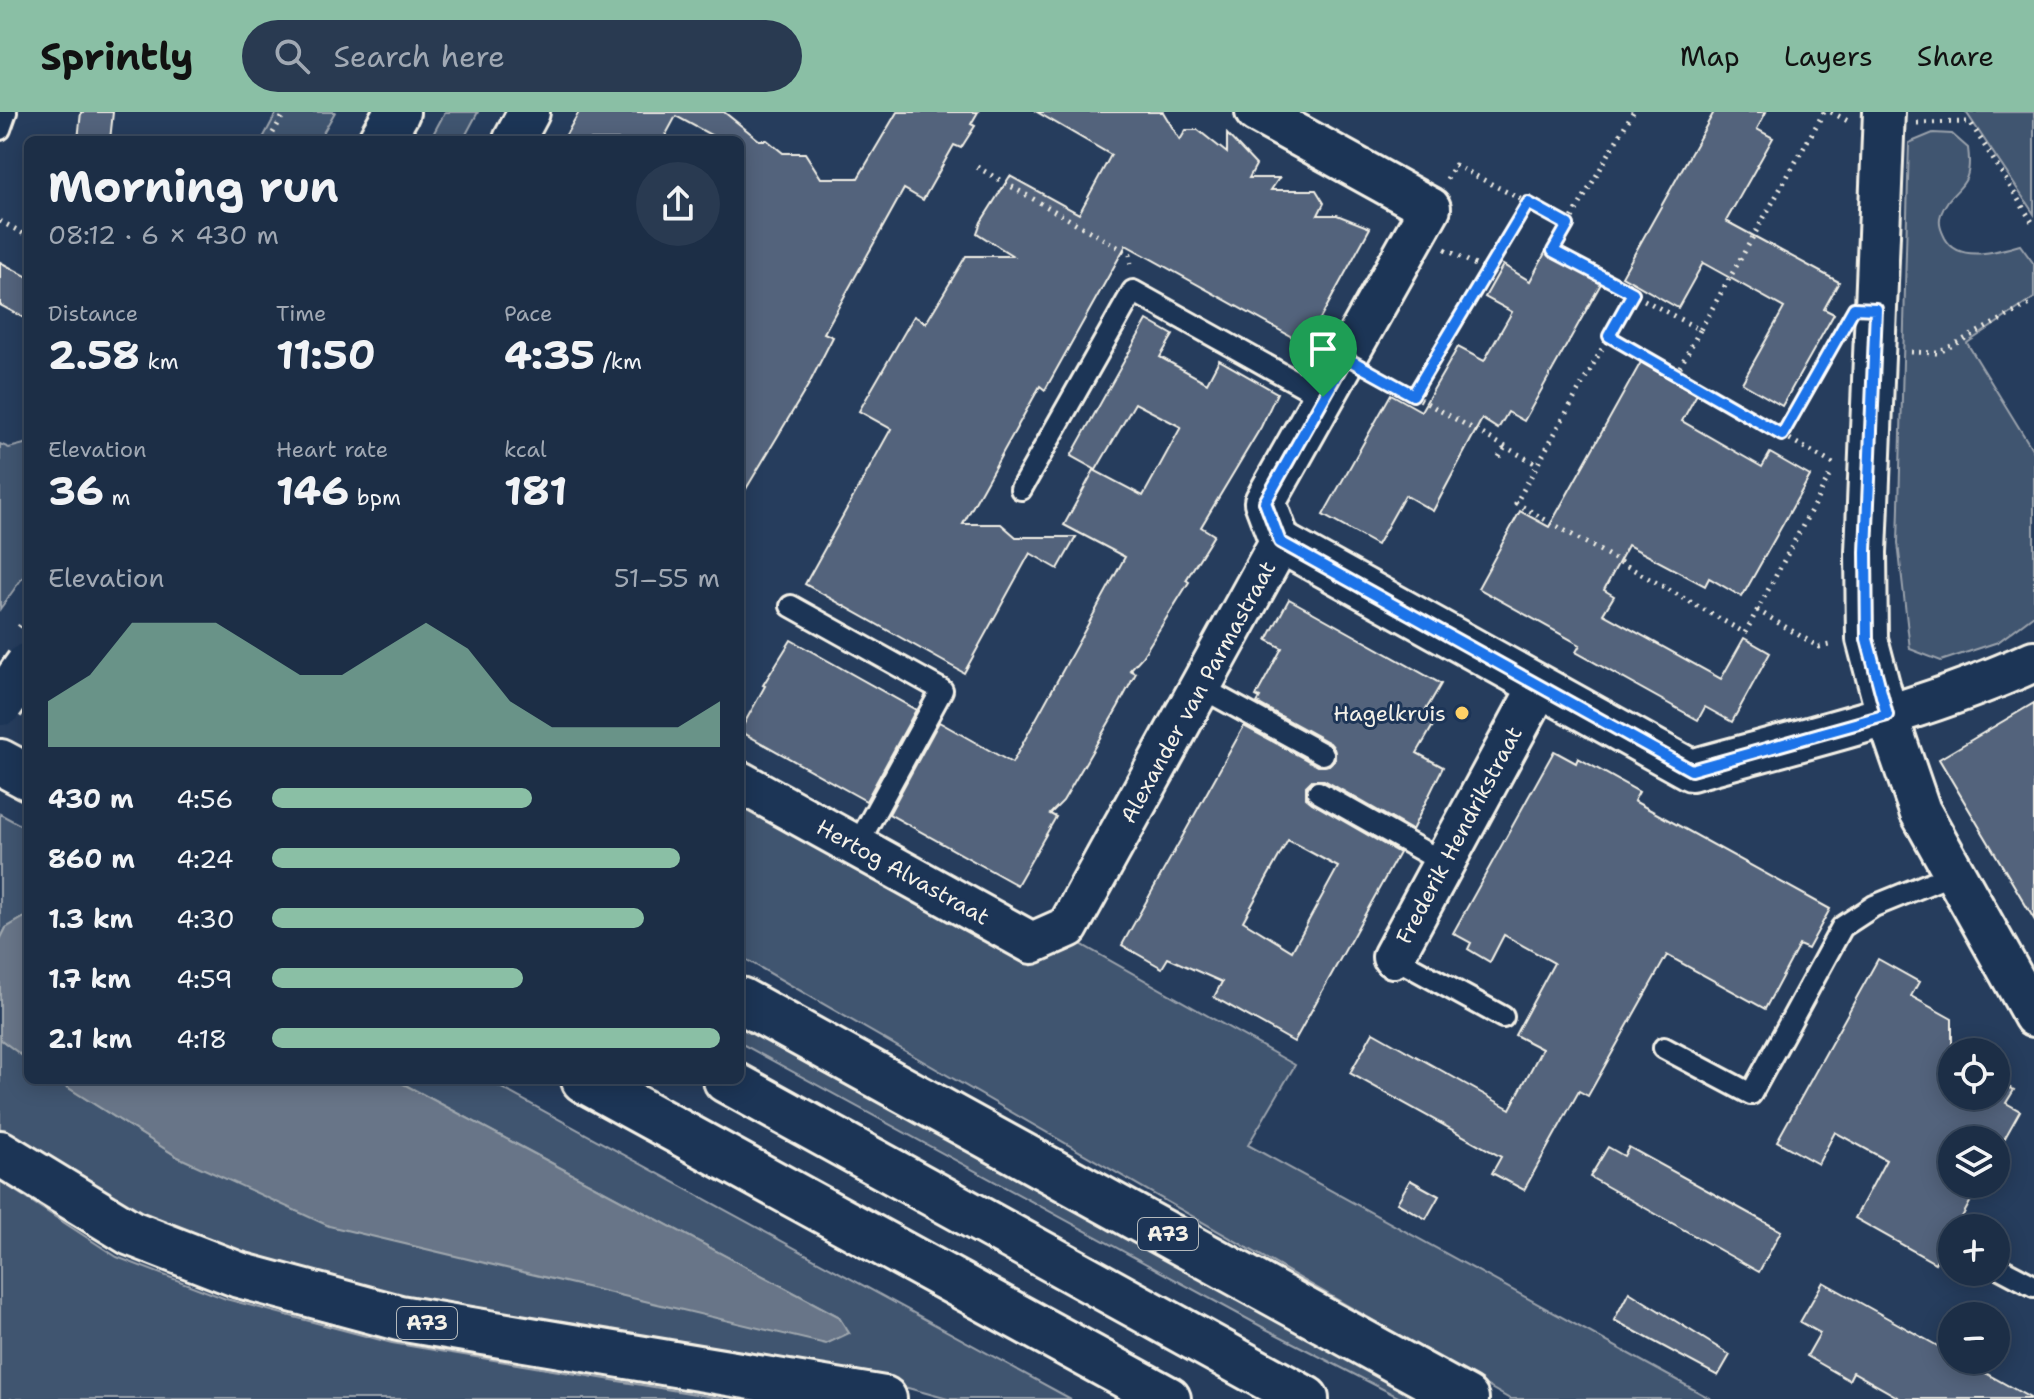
<!DOCTYPE html>
<meta charset="utf-8">
<style>
body{margin:0;font-family:"Shantell Sans",sans-serif;background:#293a51;color:#f1f3f6;height:100vh;display:flex;flex-direction:column;font-size:30px;white-space:nowrap}
*{box-sizing:border-box;margin:0}
p{font-size:26px;color:#a0a8b3}
.icon{flex:none;width:44px;height:44px;fill:none;stroke:currentColor;stroke-width:2;stroke-linecap:round;stroke-linejoin:round}
.map{position:relative;flex:1;overflow:hidden}
.drawer{position:absolute;left:24px;top:24px;width:720px;height:948px;display:flex;flex-direction:column;background:#1c2e46;border-radius:12px;box-shadow:0 4px 20px #0003,0 0 0 2px #3a4a5f}
.drawer>*{flex:none}
.buttons{position:absolute;left:1938px;top:926px;display:grid;gap:16px}
.buttons a{display:grid;place-items:center;width:72px;height:72px;border-radius:50%;background:#1c2e46;box-shadow:0 4px 20px #0003,0 0 0 2px #3a4a5f;font-size:40px}
.pin{position:absolute;display:grid;place-items:center;width:68px;height:68px;color:#fff;margin:-82px -34px;border-radius:50% 50% 50% 0;rotate:-45deg;box-shadow:0 0 8px #0007}
.pin .icon{rotate:45deg}
.round{display:grid;place-items:center;flex:none;width:84px;height:84px;border-radius:42px;background:#293a51}
.head{display:flex;align-items:center;justify-content:space-between;height:136px;padding:0 24px}
h1{font-size:44px;font-weight:700;line-height:60px}
.stats{display:grid;grid-template-columns:repeat(3,1fr);gap:12px;height:136px;padding:8px 24px}
.stats div{display:grid;align-content:center}
.stats b{font-size:40px;font-weight:700}
.stats small{font-size:22px;font-weight:400}
.stats p{font-size:22px}
.chart{height:224px;padding:16px 24px}
.chart p{display:flex;justify-content:space-between}
.chart svg{width:100%;height:144px;margin-top:8px;fill:#8abfa5;opacity:.7}
ul{padding:0 24px;list-style:none;font-size:26px}
li{display:grid;grid-template-columns:128px 96px 1fr;align-items:center;height:60px}
li i{height:20px;border-radius:10px;background:#8abfa5}
header{display:flex;align-items:center;gap:48px;box-sizing:border-box;height:112px;padding:0 40px;background:#8abfa5;color:#111}
header strong{font-size:38px}
nav{display:flex;gap:44px;margin-inline-start:auto;font-size:28px}
.search{width:560px;height:72px;background:#293a51;display:flex;align-items:center;gap:20px;box-sizing:border-box;padding:0 28px;border-radius:44px;color:#a0a8b3;font-size:30px}
.map>svg:first-child{display:block}
.green{fill:#40546f;stroke:#9aa2ac;stroke-width:2}
.water{fill:#677588;stroke:#9fa7ae;stroke-width:2}
.building{fill:#52647b;stroke:#f4f1e8;stroke-width:2;fill-rule:evenodd}
.lines{fill:none;stroke-linecap:round;stroke-linejoin:round}
.service-casing{stroke:#f4f1e8;stroke-width:26}
.minor-casing{stroke:#f4f1e8;stroke-width:46}
.tertiary-casing{stroke:#f4f1e8;stroke-width:50}
.motorway-casing{stroke:#f4f1e8;stroke-width:50}
.path{stroke:#f4f1e8;stroke-width:5;stroke-dasharray:2 6;stroke-linecap:butt}
.service{stroke:#1d3557;stroke-width:20}
.minor{stroke:#1d3557;stroke-width:40}
.tertiary{stroke:#1d3557;stroke-width:44}
.motorway{stroke:#1d3557;stroke-width:44}
.tertiary-bridge-casing{stroke:#f4f1e8;stroke-width:50;stroke-linecap:butt}
.tertiary-bridge{stroke:#1d3557;stroke-width:44}
.route-casing{stroke:#fff;stroke-width:16}
.route{stroke:#1a73e8;stroke-width:10}
.poi-dot{fill:#ffd166;stroke:#1d3557;stroke-width:3}
.labels{text-anchor:middle;dominant-baseline:central;stroke-width:6;stroke-linejoin:round;paint-order:stroke}
.shield{fill:#1d3557;stroke:#b4b9bc;stroke-width:2}
.shield-label{font-size:20px;font-weight:bold;fill:#f4f1e8}
.street-label{font-size:22px;fill:#f4f1e8;stroke:#1d3557}
.poi-label{font-size:22px;fill:#f4f1e8;stroke:#1d3557;text-anchor:end}
</style>
<header>
<strong>Sprintly</strong>
<div class="search"><svg class="icon" aria-label="search" viewBox="0 0 24 24"><circle cx="10" cy="10" r="6"/><path d="M15 15l6 6"/></svg>Search here</div>
<nav><a>Map</a><a>Layers</a><a>Share</a></nav>
</header>
<div class="map">
<svg width="2034" height="1287" viewBox="0 0 2034 1287">
<rect width="100%" height="100%" fill="#263d5d"/>
<filter id="ink" filterUnits="userSpaceOnUse"><feTurbulence type="fractalNoise" baseFrequency=".0125" numOctaves="2"/><feDisplacementMap in="SourceGraphic" scale="16" xChannelSelector="R" yChannelSelector="G"/><feConvolveMatrix kernelMatrix="1 2 1 2 8 2 1 2 1" color-interpolation-filters="sRGB"/></filter>
<g filter="url(#ink)">
<g class="green">
<polygon points="277,0 335,0 319,28 262,28"/>
<polygon points="445,0 478,0 463,28 430,28"/>
<polygon points="1966,0 2034,0 2034,102"/>
<path d="M1933,21L1952,22L1968,36C1974,81 1952,72 1941,102C1938,111 1941,118 1945,126C1959,152 1998,139 2020,133L2034,152V186L1967,231L2034,340V503L1998,530L1941,549L1910,537L1898,431L1909,31Z"/>
<polygon points="28,331 28,458 0,497 0,332 9,336"/>
<polygon points="740,692 1030,846 1058,842 1077,830 1295,953 1248,1033 1711,1287 1510,1287 740,844"/>
<polygon points="0,702 28,717 28,803 6,816 0,828"/>
<polygon points="740,911 1418,1287 1402,1287 1266,1217 740,931"/>
<polygon points="0,927 28,948 28,968 56,968 178,1045 849,1221 838,1204 396,968 487,968 1071,1287 948,1287 897,1273 401,1188 247,1147 139,1103 0,1016"/>
<polygon points="0,1069 117,1145 226,1187 392,1231 725,1287 0,1287"/>
</g>
<g class="water">
<polygon points="28,803 28,948 0,927 0,828 6,816"/>
<polygon points="56,968 396,968 838,1204 849,1221 826,1232 329,1114 178,1045"/>
</g>
<g class="building">
<polygon points="81,0 113,0 110,28 78,28"/>
<polygon points="579,0 724,0 759,28 767,28 783,41 805,41 821,66 858,66 897,0 978,0 971,12 975,14 961,36 954,33 923,88 904,77 824,221 833,225 809,272 740,387 740,28 720,28 676,4 663,28 563,28"/>
<polygon points="1037,0 1163,0 1180,28 1186,18 1198,18 1227,41 1227,22 1256,53 1249,66 1279,66 1271,78 1316,78 1324,91 1318,103 1337,103 1370,116 1320,207 1324,210 1310,235 1126,133 1045,278 1040,274 963,412 1001,412 1016,425 1076,425 1058,457 1030,441 964,561 805,472 891,317 859,299 914,204 926,211 966,144 1013,144 977,121 981,110 1010,64 1079,102 1111,43"/>
<polygon points="1714,0 1766,0 1757,17 1773,26 1726,109 1839,170 1824,197 1834,202 1782,294 1742,271 1784,196 1703,151 1678,196 1622,164"/>
<polygon points="1546,139 1602,170 1524,309 1508,300 1498,317 1482,307 1433,399 1405,383 1377,433 1323,403 1391,282 1421,299 1458,235 1484,249 1512,200 1485,185 1503,153 1530,169"/>
<polygon points="0,150 28,165 28,208 0,193"/>
<polygon points="1147,208 1173,223 1160,245 1207,271 1219,248 1277,281 1261,315 1201,415 1214,423 1186,468 1189,470 1142,545 1130,558 1136,561 1118,595 1063,689 1050,702 1056,705 1017,773 889,702 939,610 1012,651 1125,445 1064,413 1094,358 1143,384 1181,315 1135,291 1096,358 1071,344"/>
<polygon points="1641,250 1697,282 1682,309 1762,355 1770,341 1810,364 1742,485 1709,466 1705,474 1628,433 1604,478 1614,484 1603,502 1721,567 1744,526 1770,541 1732,610 1705,595 1698,608 1576,540 1580,533 1478,476 1520,399 1549,415"/>
<path d="M1289,487L1441,572L1423,603L1435,610L1417,641L1443,655L1412,718L1324,668H1312L1306,674V686L1312,691L1399,741L1294,930L1214,885L1222,870L1168,846L1162,856L1122,833L1244,614L1318,654L1329,653L1335,647L1334,636L1330,631L1257,591L1260,586L1256,584L1282,536L1267,528ZM1288,728L1338,755L1292,839L1243,809Z"/>
<polygon points="791,528 916,598 866,689 740,619 765,574 763,573"/>
<polygon points="2034,591 2034,807 1939,647"/>
<polygon points="1554,639 1576,651 1578,646 1639,680 1634,689 1830,797 1808,837 1799,833 1765,897 1667,843 1588,984 1579,979 1524,1078 1492,1061 1501,1045 1350,961 1373,920 1510,997 1542,937 1515,923 1554,851 1504,823 1490,850 1468,837 1471,831 1453,821"/>
<polygon points="1878,847 1919,870 1911,884 1952,907 1952,984 1996,984 1996,969 2014,978 2006,991 2020,999 1996,1042 1996,1028 1952,1028 1952,1072 1980,1072 1956,1116 1952,1116 1935,1151 1855,1106 1886,1048 1835,1020 1818,1052 1777,1029"/>
<polygon points="1608,1035 1624,1044 1629,1035 1781,1119 1759,1160 1590,1065"/>
<polygon points="1410,1068 1439,1084 1426,1107 1397,1091"/>
<polygon points="1823,1170 1952,1242 1952,1248 1962,1248 2032,1287 1901,1287 1853,1260 1849,1268 1807,1244 1820,1221 1800,1210"/>
<polygon points="1629,1180 1730,1243 1718,1264 1614,1208"/>
</g>
<g class="lines">
<g class="service-casing">
<g id="service">
<polyline points="0,17 6,0"/>
<polyline points="1021,377 1133,179 1323,285"/>
<polyline points="791,494 942,578 856,735"/>
<polyline points="1200,575 1323,642"/>
<polyline points="1318,680 1444,751"/>
<polyline points="1393,845 1503,905"/>
<polyline points="1664,936 1751,982 1842,815 1874,794 1955,761"/>
<polyline points="1996,1154 2034,1174"/>
</g>
</g>
<g class="minor-casing">
<g id="minor">
<polyline points="1884,0 1866,440 1867,527 1887,603 1920,699 2034,904"/>
<polyline points="514,28 529,0"/>
<path d="M1280,430L1691,658C1806,626 1925,599 2034,549"/>
<polyline points="740,670 1032,831 1068,815 1280,430 1265,390 1430,96 1256,0"/>
<polyline points="1393,845 1539,575"/>
</g>
</g>
<g class="tertiary-casing">
<polyline id="tertiary" points="381,28 397,0"/>
</g>
<g class="motorway-casing">
<g id="motorway">
<polyline points="0,650 28,665"/>
<polyline points="740,888 1466,1287"/>
<polyline points="584,968 1168,1287"/>
<polyline points="726,968 1306,1287"/>
<polyline points="0,1041 131,1121 239,1163 399,1206 884,1287"/>
</g>
</g>
<g class="path">
<polyline points="1633,0 1553,139 1700,218 1824,0"/>
<polyline points="1831,0 1848,9"/>
<polyline points="1917,11 1970,10 2034,113"/>
<polyline points="269,28 285,0"/>
<polyline points="977,55 1130,142 1131,154"/>
<polyline points="1447,67 1455,53 1528,91"/>
<polyline points="0,109 28,124"/>
<polyline points="1445,137 1487,159"/>
<polyline points="1633,181 1516,391 1745,521 1830,363"/>
<polyline points="1609,224 1835,353"/>
<polyline points="1911,240 1938,241 2034,190"/>
<polyline points="1676,262 1700,218"/>
<polyline points="1378,264 1538,353"/>
<polyline points="1413,283 1528,91 1568,113"/>
<polyline points="1782,323 1837,226"/>
<polyline points="1499,345 1505,335"/>
<polyline points="1757,498 1819,535 1834,532"/>
<polyline points="19,515 28,503"/>
</g>
<use href="#service" class="service"/>
<use href="#minor" class="minor"/>
<use href="#tertiary" class="tertiary"/>
<use href="#motorway" class="motorway"/>
<g class="tertiary-bridge-casing">
<polyline id="tertiary-bridge" points="1,591 28,553"/>
</g>
<use href="#tertiary-bridge" class="tertiary-bridge"/>
</g>
</g>
<g class="lines" filter="url(#ink)">
<g class="route-casing">
<polygon id="route" points="1528,91 1568,113 1553,139 1633,181 1609,224 1782,323 1854,196 1876,197 1866,440 1867,527 1887,603 1691,658 1280,430 1265,390 1346,246 1413,283"/>
</g>
<use href="#route" class="route"/>
</g>
<circle class="poi-dot" cx="1462" cy="601" r="8"/>
<g class="labels">
<g class="shield">
<rect x="1138" y="1106" width="60" height="32" rx="6"/>
<rect x="397" y="1195" width="60" height="32" rx="6"/>
</g>
<g class="shield-label">
<text x="1168" y="1122">A73</text>
<text x="427" y="1211">A73</text>
</g>
<g class="street-label">
<text transform="translate(1198 580) rotate(-61)">Alexander van Parmastraat</text>
<text transform="translate(1459 723) rotate(-62)">Frederik Hendrikstraat</text>
<text transform="translate(903 760) rotate(29)">Hertog Alvastraat</text>
</g>
<g class="poi-label">
<text x="1446" y="601">Hagelkruis</text>
</g>
</g>
</svg>
<div class="buttons">
<a><svg class="icon" aria-label="locate" viewBox="0 0 24 24"><circle cx="12" cy="12" r="6"/><path d="M12 2v4M12 18v4M2 12h4M18 12h4"/></svg></a>
<a><svg class="icon" aria-label="layers" viewBox="0 0 24 24"><path d="M12 4l9 5-9 5-9-5zM3 14l9 5 9-5"/></svg></a>
<a>+</a>
<a>−</a>
</div>
<div class="pin" style="left:1323px;top:285px;background:#1e9e55"><svg class="icon" aria-label="arrive" viewBox="0 0 24 24"><path d="M6 21V4h12l-3 4 3 4H6"/></svg></div>
<section class="drawer">
<div class="head"><div><h1>Morning run</h1><p>08:12 · 6 × 430 m</p></div><a class="round"><svg class="icon" aria-label="share" viewBox="0 0 24 24"><path d="M12 15V3M7 8l5-5 5 5M5 13v7h14v-7"/></svg></a></div>
<div class="stats">
<div><p>Distance</p><b>2.58<small> km</small></b></div>
<div><p>Time</p><b>11:50</b></div>
<div><p>Pace</p><b>4:35<small> /km</small></b></div>
</div>
<div class="stats">
<div><p>Elevation</p><b>36<small> m</small></b></div>
<div><p>Heart rate</p><b>146<small> bpm</small></b></div>
<div><p>kcal</p><b>181</b></div>
</div>
<div class="chart"><p><span>Elevation</span>51–55 m</p>
<svg viewBox="0 0 160 44" preserveAspectRatio="none"><path d="M0 44V30L10 22L20 6L30 6L40 6L50 14L60 22L70 22L80 14L90 6L100 14L110 30L120 38L130 38L140 38L150 38L160 30V44z"/></svg>
</div>
<ul>
<li><b>430 m</b>4:56<i style="width:58%"></i></li>
<li><b>860 m</b>4:24<i style="width:91%"></i></li>
<li><b>1.3 km</b>4:30<i style="width:83%"></i></li>
<li><b>1.7 km</b>4:59<i style="width:56%"></i></li>
<li><b>2.1 km</b>4:18<i style="width:100%"></i></li>
</ul>
</section>
</div>
